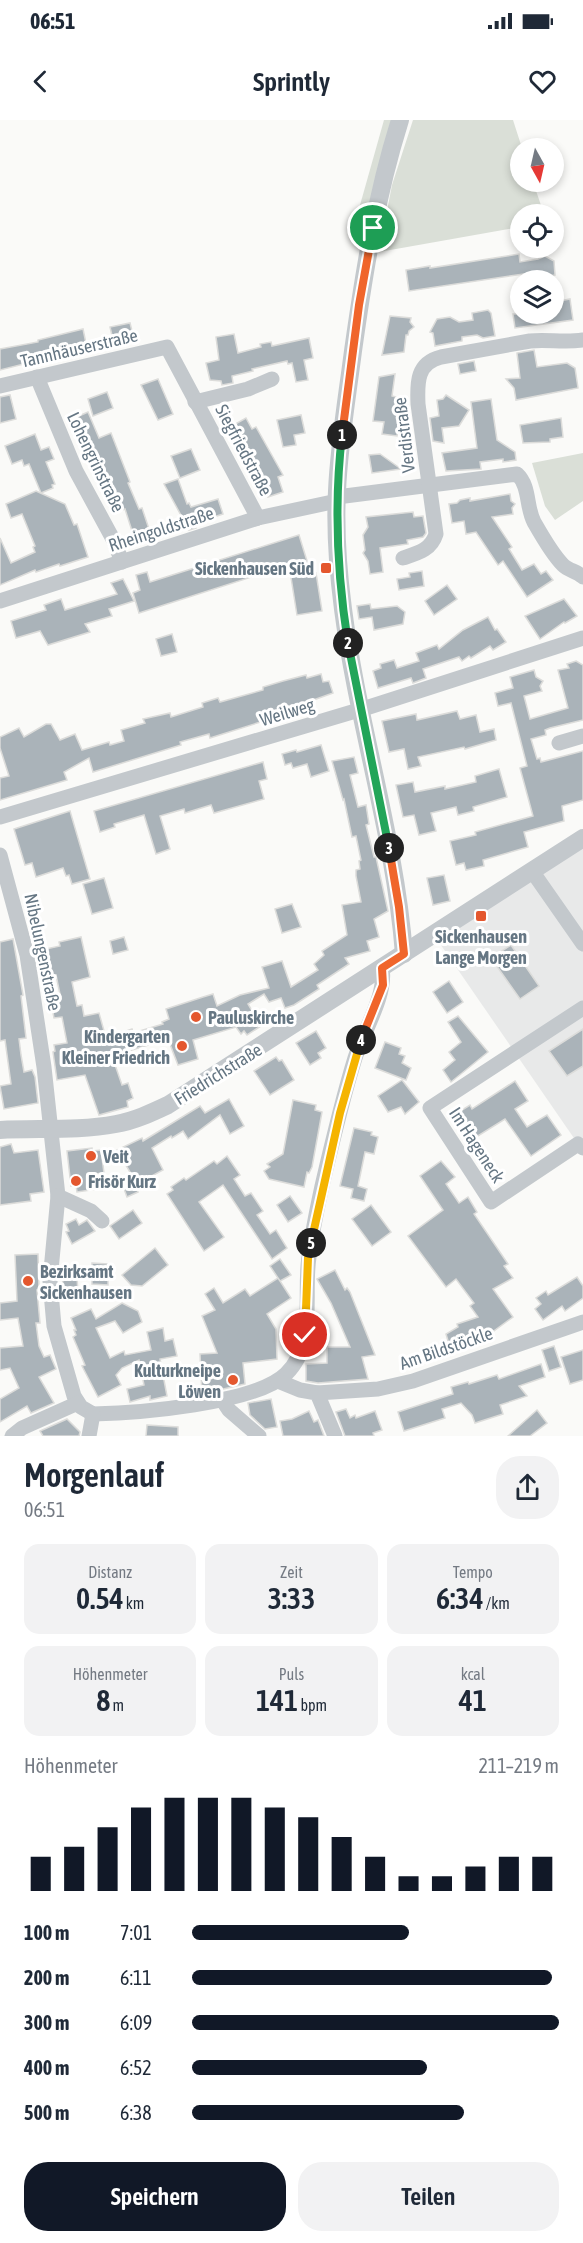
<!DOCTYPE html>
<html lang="de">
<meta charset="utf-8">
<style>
body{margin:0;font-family:"Asap Condensed",sans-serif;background:#f2f2f3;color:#1f2937;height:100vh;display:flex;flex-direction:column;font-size:22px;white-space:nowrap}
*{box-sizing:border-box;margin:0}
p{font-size:20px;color:#747a83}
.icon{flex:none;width:33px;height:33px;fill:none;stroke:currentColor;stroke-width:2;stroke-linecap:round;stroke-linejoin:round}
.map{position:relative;height:1316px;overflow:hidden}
.details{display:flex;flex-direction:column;background:#fff;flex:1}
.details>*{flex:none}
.needle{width:39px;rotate:172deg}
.buttons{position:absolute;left:510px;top:18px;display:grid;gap:12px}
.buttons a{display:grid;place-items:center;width:54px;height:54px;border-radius:50%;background:#fff;box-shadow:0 3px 9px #0003;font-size:30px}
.pin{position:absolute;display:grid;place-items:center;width:51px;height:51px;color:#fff;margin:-26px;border:3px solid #fff;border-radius:50%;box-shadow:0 2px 6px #0007}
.km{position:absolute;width:30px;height:30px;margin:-15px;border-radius:50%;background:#222;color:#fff;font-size:16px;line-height:30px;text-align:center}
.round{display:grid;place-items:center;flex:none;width:63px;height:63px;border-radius:24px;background:#f2f2f3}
.overview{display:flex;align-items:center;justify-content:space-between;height:102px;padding:0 24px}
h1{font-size:33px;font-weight:600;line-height:45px}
.stats{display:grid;grid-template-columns:repeat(3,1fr);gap:9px;height:102px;padding:6px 24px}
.stats div{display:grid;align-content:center;border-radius:15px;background:#f2f2f3;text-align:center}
.stats b{font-size:30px;font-weight:600}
.stats small{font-size:16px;font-weight:400}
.stats p{font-size:16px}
.chart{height:168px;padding:12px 24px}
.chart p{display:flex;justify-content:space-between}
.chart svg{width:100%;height:108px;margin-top:6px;stroke:#111827;stroke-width:6}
.primary-button{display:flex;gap:12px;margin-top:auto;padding:12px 24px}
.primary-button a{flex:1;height:69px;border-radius:24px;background:#111827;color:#fff;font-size:24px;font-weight:600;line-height:69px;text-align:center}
.primary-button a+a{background:#f2f2f3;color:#1f2937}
ul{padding:0 24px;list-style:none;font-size:20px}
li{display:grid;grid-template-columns:96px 72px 1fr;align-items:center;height:45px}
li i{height:15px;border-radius:8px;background:#111827}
.status{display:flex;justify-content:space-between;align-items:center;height:42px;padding:0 30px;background:#fff;direction:ltr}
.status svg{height:16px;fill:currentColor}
header{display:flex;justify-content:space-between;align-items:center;height:78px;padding:0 24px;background:#fff;font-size:27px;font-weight:600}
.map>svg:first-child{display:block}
.built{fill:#e8e9e9}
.green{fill:#dadfd7}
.building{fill:#aab3b9;stroke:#dcdcda;stroke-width:1.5}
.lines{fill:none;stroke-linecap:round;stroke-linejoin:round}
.minor{stroke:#c3c8cc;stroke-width:15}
.tertiary{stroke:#c3c8cc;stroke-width:18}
.split-1-casing{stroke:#fff;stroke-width:12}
.split-2-casing{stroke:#fff;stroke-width:12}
.split-3-casing{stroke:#fff;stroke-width:12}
.split-4-casing{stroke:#fff;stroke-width:12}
.split-5-casing{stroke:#fff;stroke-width:12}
.split-6-casing{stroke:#fff;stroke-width:12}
.split-1{stroke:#f0652b;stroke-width:8}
.split-2{stroke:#22a559;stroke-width:8}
.split-3{stroke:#22a559;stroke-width:8}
.split-4{stroke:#f0652b;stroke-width:8}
.split-5{stroke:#f5b400;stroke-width:8}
.split-6{stroke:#f5b400;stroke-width:8}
.poi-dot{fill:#e4572e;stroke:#fff;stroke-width:2}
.labels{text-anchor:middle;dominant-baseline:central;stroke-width:6;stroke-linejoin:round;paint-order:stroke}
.street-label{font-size:18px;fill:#657683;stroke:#fff}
.poi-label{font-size:18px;font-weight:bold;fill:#657683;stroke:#fff;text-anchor:start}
</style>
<div class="status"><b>06:51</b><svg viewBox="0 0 49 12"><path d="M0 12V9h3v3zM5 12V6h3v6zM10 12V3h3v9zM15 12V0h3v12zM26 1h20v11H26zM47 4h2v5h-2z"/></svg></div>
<header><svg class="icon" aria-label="back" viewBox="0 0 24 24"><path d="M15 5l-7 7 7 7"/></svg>Sprintly<svg class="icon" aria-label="heart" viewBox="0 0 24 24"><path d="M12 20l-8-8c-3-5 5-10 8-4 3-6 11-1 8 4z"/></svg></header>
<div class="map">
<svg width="583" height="1316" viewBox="0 0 583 1316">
<rect width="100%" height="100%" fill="#fafaf8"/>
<polygon class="built" points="583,718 583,1021 578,1024 434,815"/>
<g class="green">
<polygon points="384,0 391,0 359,127 354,125 351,117"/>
<polygon points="413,0 513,0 522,28 520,28 520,62 533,62 544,94 520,94 520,107 379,132 392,65"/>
<polygon points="583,333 583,381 555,400 545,386 532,343"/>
</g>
<g class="building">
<polygon points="519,134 520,142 538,139 545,136 554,141 555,155 540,157 537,152 409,171 406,150 430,146 430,148"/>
<polygon points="570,179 573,200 515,208 513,194 554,194 554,182"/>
<polygon points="488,190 491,193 495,216 483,218 477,215 462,217 462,221 435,226 433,213 430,212 437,199 450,197 459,202 473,200 472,193"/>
<polygon points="390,196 411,198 410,202 414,207 409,211 408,215 406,215 404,232 382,235"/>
<polygon points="130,203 134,219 114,224 110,207"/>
<polygon points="83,209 87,228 0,250 0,229 38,222 38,220"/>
<polygon points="234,214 238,233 261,227 260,224 271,222 272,226 309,218 313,238 304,240 308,260 296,262 292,243 288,244 287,241 252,249 253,251 232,256 233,263 222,265 221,261 210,260 206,243 219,240 216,217"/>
<polygon points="534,230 537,247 567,243 575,248 578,268 516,280 514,268 506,259 520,258 517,233"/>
<polygon points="474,241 476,251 460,254 458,244"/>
<polygon points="395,254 392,276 400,278 399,286 401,286 397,316 382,314 384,302 373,301 379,257"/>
<polygon points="158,259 173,294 158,300 141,265"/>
<polygon points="107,272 113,288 93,296 88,279"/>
<polygon points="10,275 16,299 0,303 0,277"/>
<polygon points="446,275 469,290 459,306 442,308 444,323 433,321 430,298 439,296 437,280 443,279"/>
<polygon points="491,279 497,320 515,332 516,340 503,342 503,339 480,342 481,349 446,351 442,333 477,328 471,282"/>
<polygon points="88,292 99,318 111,313 130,362 128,363 139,389 142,388 149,409 133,414 125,389 116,392 104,362 100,364 93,344 96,343 84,313 79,315 72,299"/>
<polygon points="301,295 305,313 294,315 296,325 283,327 277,300"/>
<polygon points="246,298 252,309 256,307 283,355 278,357 283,372 268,377 259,350 254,352 248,332 244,334 230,307"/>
<polygon points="561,298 563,317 550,319 550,322 523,323 520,305"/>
<polygon points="35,314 41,330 49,327 54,339 46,342 55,364 52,365 53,368 41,373 29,344 24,346 22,340 12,344 5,326"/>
<polygon points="191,329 200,350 180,358 171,336"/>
<polygon points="380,334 401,349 372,353 369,335"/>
<polygon points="178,359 187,384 189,383 191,387 218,379 223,394 195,403 192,397 196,408 189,410 164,364"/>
<polygon points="36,371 65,384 74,405 77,404 88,437 60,446 59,444 36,452 35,450 0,465 0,418 11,443 35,432 33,427 35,426 22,394 11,398 6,384"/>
<polygon points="510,374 511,381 515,384 512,388 513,394 492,397 512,427 509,429 522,450 534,444 541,454 546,451 553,460 527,477 503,441 498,445 476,412 466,414 464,401 452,403 449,384 457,383 460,380 470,378 470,381"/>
<polygon points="413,392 414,397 423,396 426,413 423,417 407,420 408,424 380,428 383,452 370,454 368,441 363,433 365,430 363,415 368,407 366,397"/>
<polygon points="299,415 311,454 316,453 322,491 297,495 289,445 139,493 133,473 140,470 136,455 147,452 150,462"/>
<polygon points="422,451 424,466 399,470 397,459 410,457 409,453"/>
<polygon points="123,459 134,481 109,489 112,496 85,504 90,512 48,525 40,511 16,518 11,501 46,490 44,485 61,479 65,490 117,474 111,463"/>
<polygon points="447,465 457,479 434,495 425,481"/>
<polygon points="564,479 577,496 565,503 564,502 540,519 525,496"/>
<polygon points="370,484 371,489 397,486 405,492 403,504 374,510 372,497 359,499 357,486"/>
<polygon points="488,497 495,510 497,509 506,522 493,530 490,526 471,538 469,536 462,541 459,537 423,549 426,558 413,563 411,558 378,568 373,551 381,548 380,544 394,540 397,548 419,541 416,533 437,525 439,529 463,510"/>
<polygon points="172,514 177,532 161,536 156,519"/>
<polygon points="576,541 583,545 583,600 550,608 545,610 546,615 531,619 537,639 540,638 541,642 583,631 583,680 562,686 564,701 524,712 528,727 483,740 484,746 466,750 464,743 456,745 450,721 476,715 475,712 533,696 520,648 527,646 526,642 511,583 498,586 495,573 513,568 510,557 534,550 536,557 543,561 540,566 542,571 524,576 530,599 568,588 558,550 569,548 567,544"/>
<polygon points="321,554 323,562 329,561 333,573 291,588 292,592 210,618 209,614 180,622 181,625 93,652 89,638 64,652 67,660 0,680 0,658 9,656 0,628 0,617 19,608 24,617 46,604 51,604 60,620 75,614 82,630 109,622 110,625 124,621 121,610 145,603 143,599 170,593 171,597 203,587 202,583 218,578 220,582 263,570 263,567 283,561 306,555 307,558"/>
<polygon points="457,591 460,599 476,595 480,612 494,609 496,620 465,629 464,627 418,637 421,646 408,649 404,629 389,632 382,601 416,594 417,600"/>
<polygon points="321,625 329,651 311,657 307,644 293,648 291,643 285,645 282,634 296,630 297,632"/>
<polygon points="354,637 358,653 350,655 358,687 366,685 369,704 366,705 374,737 376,737 388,791 374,799 379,817 367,821 370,831 345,838 349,844 317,865 319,869 294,885 285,888 281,878 269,882 264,874 248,884 261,906 247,915 244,911 241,914 236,907 193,920 198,939 178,945 168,919 112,936 122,965 128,963 133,978 127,981 128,987 99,995 85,955 57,960 53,932 55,931 54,925 67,923 62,897 54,898 51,882 61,879 56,855 47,857 41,830 60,826 59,822 81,817 90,857 72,862 77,886 82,885 84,896 99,893 106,918 132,909 133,913 163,904 162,902 169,899 166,889 203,877 213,874 217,886 240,875 269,868 262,847 282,841 291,867 318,850 314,844 324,835 322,831 347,815 342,785 361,782 356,756 356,750 360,749 359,741 361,740 356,716 352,717 344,679 343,680 332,641"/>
<polygon points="263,642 267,659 259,661 264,679 214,693 211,685 185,693 184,689 160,696 170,729 156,734 144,695 114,704 115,707 100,712 94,691"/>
<polygon points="499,649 507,677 473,687 474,691 458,695 456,687 431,693 436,711 419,715 414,695 403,697 396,665 413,662 415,672 445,666 445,669 476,662 475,656"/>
<polygon points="70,691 90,759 72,764 69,755 66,756 63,748 36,757 32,743 25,745 14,709"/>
<polygon points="444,755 450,781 433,785 427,758"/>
<polygon points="104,758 113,788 92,794 83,764"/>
<polygon points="292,784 301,807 282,813 275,789"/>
<polygon points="124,817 128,830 113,834 110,821"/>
<polygon points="13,819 23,875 21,876 26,918 19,919 21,935 24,952 32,950 35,957 38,983 4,989 0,966 11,964 5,920 0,921 0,822"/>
<polygon points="511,825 539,866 520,879 491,838"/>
<polygon points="449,861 463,882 447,893 433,872"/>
<polygon points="458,896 488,932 451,962 443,950 455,940 449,932 461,922 448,902"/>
<polygon points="583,909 583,946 567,956 549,931"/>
<polygon points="316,911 326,928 318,933 321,938 310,945 296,923"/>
<polygon points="385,922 401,928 399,934 405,936 402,943 411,948 406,960 375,948"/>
<polygon points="276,937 279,941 282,940 294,960 270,975 254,951"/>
<polygon points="402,960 419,982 405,994 401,987 388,992 378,976"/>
<polygon points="515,961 528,981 515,989 527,1007 547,995 561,1015 531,1036 505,999 473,1019 454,995 470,985 472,989"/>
<polygon points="229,979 244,1006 230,1014 220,995 188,1019 183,1011 172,1018 171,1016 152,1028 163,1050 137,1064 117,1030 142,1018 143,1021 200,986 205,993"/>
<polygon points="293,980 316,985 315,990 322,992 312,1047 309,1053 307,1052 304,1067 269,1059 264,1051 270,1047 267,1044 283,1034"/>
<polygon points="354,1008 372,1012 371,1015 378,1017 374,1034 365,1032 358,1066 367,1069 364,1081 351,1078 353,1069 340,1066"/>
<polygon points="11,1024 14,1033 38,1030 44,1072 30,1074 31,1081 0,1085 0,1027"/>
<polygon points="92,1028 92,1031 101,1030 104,1053 95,1054 97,1069 77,1072 76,1065 71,1066 67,1031"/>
<polygon points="227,1036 240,1055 234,1059 245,1076 251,1073 263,1091 257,1095 270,1114 276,1110 287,1128 272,1139 223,1065 199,1082 224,1117 204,1131 167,1074 173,1070 171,1067 184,1058 186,1060 214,1041 217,1044"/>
<polygon points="441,1041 455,1057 446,1064 459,1083 468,1077 477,1092 474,1094 508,1144 504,1146 513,1158 493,1169 513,1197 480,1221 451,1231 446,1214 458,1207 457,1204 478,1197 470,1186 474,1183 456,1159 446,1167 408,1116 443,1090 420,1056"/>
<polygon points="134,1062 138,1072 127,1077 123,1066"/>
<polygon points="290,1076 302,1093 288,1102 277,1085"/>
<polygon points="371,1085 391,1112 372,1126 352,1099"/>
<polygon points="133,1090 142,1103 119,1119 110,1106"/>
<polygon points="76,1099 79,1105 87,1100 95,1111 72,1124 66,1112 69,1111 66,1104"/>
<polygon points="155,1128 168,1145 142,1166 131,1165 122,1155"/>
<polygon points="38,1134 39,1170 37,1170 40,1203 36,1203 39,1226 44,1237 50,1235 56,1249 39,1257 54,1283 31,1293 27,1286 0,1302 0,1279 19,1268 10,1248 0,1250 0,1228 23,1226 18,1198 0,1200 0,1183 17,1181 15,1135"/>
<polygon points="280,1139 291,1155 280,1161 291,1178 267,1194 276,1209 277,1239 243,1243 245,1264 202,1274 200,1234 217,1233 202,1196 215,1190 205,1174 214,1168 223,1183 245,1169 250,1176 278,1158 280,1161 270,1146"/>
<polygon points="92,1143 108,1144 108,1165 92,1164"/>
<polygon points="335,1150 345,1170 347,1168 350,1172 375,1235 362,1237 368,1259 318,1263 306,1261 306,1244 327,1243 327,1227 350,1227 331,1183 317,1159"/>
<polygon points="63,1155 77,1155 78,1176 62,1176"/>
<polygon points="577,1157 583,1166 583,1178 565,1191 562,1186 543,1200 535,1189 541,1184 536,1178 546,1171 548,1175"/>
<polygon points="122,1183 138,1191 142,1202 123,1213 115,1201 96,1208 110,1238 124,1231 125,1235 151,1230 147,1212 163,1208 165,1221 173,1219 177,1236 160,1239 167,1276 150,1280 150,1276 130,1282 127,1269 144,1265 139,1240 122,1248 116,1255 121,1265 98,1277 82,1246 85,1245 73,1217 76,1215 74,1210 76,1210 71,1198 91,1189 96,1199"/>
<polygon points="554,1226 561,1247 549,1251 542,1230"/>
<polygon points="583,1230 583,1260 570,1264 561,1237"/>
<polygon points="541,1244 545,1257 519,1266 527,1276 500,1285 503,1294 475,1303 472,1295 461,1283 442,1289 445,1298 404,1311 398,1292 453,1274 451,1267 468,1262 469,1264 497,1255 499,1259"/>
<polygon points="271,1279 277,1307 265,1309 250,1295 248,1283"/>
<polygon points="346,1289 350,1298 355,1295 356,1298 375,1291 382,1310 373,1313 374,1316 345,1316 336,1292"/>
<polygon points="537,1290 547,1303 530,1316 508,1316"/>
<polygon points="309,1291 314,1302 318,1300 324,1316 283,1316 280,1301 292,1299"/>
<polygon points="67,1299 80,1312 79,1316 43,1316 40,1311"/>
<polygon points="147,1305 178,1307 178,1316 146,1316"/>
</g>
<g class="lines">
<g class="minor">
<polyline points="37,257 76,351 114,421 122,442"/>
<polyline points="0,266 167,227 258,398"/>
<polyline points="195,282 248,269 272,259"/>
<path d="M337,377L517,354C530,366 526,387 534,402C542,416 552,434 563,445C569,451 577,451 583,457"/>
<path d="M403,438C418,433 431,430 436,414L418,284C417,262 417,243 441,237L530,221C548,219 563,223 583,220"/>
<polyline points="0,481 258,398 337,381"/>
<polyline points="559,623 583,616"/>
<polyline points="0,697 369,587 583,518"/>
<path d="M0,735L27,835L44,947L58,1076L50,1161L54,1206L74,1276L81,1287L93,1294C137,1293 255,1284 286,1254C317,1224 303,1175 309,1137C312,1113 317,1089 322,1066C332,1023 342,980 355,938C363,912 387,875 382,848"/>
<polyline points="532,751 583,824"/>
<polyline points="583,888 430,988 491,1082 578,1024 583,1028"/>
<polyline points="58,1076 91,1091 102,1101"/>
<polyline points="278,1261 300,1270 317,1273 335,1316"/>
<polyline points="317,1273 378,1269 413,1261 583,1202"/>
<polyline points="223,1281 229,1290 259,1316"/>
<polyline points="12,1316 22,1308 78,1283"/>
<polyline points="89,1316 93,1294"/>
</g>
<g class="tertiary">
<path d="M400,0C376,76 364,153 353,231C347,278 339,325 337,371C335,410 338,451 343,489C358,605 395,717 404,834"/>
<path d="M0,1010C39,1008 78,1011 116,1004C134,1001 151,993 168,985L583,718"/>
</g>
</g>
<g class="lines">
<g class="split-1-casing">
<polyline id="split-1" points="342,315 359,185 373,108"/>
</g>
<g class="split-2-casing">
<path id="split-2" d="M342,315C334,384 337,454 348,523"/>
</g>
<g class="split-3-casing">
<polyline id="split-3" points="348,523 389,728"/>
</g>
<g class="split-4-casing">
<polyline id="split-4" points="361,920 383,865 382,848 404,834 399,787 389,728"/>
</g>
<g class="split-5-casing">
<polyline id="split-5" points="311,1123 340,993 361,920"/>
</g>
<g class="split-6-casing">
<polyline id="split-6" points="305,1215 308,1138 311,1123"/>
</g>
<use href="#split-1" class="split-1"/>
<use href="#split-2" class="split-2"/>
<use href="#split-3" class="split-3"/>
<use href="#split-4" class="split-4"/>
<use href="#split-5" class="split-5"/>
<use href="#split-6" class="split-6"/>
</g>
<g class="poi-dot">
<rect x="320" y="442" width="12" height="12" rx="3"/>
<rect x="475" y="790" width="12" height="12" rx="3"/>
<circle cx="196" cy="897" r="6"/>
<circle cx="182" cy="926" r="6"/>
<circle cx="91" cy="1036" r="6"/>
<circle cx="76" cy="1061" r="6"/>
<circle cx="28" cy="1161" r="6"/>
<circle cx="233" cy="1260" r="6"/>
</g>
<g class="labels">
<g class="street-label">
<text transform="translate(79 228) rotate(-13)">Tannhäuserstraße</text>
<text transform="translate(404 315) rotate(-97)">Verdistraße</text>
<text transform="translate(244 330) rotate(62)">Siegfriedstraße</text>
<text transform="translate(96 342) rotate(64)">Lohengrinstraße</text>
<text transform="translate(161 409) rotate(-18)">Rheingoldstraße</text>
<text transform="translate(287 592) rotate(-17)">Weilweg</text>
<text transform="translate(43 832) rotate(78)">Nibelungenstraße</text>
<text transform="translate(218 954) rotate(-32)">Friedrichstraße</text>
<text transform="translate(477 1025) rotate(57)">Im Hageneck</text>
<text transform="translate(446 1228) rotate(-19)">Am Bildstöckle</text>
</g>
<g class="poi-label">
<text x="314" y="448" text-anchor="end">Sickenhausen Süd</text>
<text x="481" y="816" text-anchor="middle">Sickenhausen<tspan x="481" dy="21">Lange Morgen</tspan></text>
<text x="208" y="897">Pauluskirche</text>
<text x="170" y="916" text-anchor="end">Kindergarten<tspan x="170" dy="21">Kleiner Friedrich</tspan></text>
<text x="103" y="1036">Veit</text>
<text x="88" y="1061">Frisör Kurz</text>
<text x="40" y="1151">Bezirksamt<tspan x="40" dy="21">Sickenhausen</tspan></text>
<text x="221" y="1250" text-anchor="end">Kulturkneipe<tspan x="221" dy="21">Löwen</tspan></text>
</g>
</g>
</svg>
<div class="buttons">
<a><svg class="needle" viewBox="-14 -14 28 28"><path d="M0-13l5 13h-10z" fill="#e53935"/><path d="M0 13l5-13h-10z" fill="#747a83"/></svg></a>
<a><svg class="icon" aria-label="locate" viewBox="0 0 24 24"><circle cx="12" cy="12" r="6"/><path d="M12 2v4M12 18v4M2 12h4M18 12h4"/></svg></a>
<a><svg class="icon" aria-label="layers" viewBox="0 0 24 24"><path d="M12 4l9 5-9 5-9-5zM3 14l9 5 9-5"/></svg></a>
</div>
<div class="pin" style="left:373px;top:108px;background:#1e9e55"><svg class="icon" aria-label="arrive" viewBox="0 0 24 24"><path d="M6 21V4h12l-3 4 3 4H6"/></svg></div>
<div class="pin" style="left:305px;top:1215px;background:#d93025"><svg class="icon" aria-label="check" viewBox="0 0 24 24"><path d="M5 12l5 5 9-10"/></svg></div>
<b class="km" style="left:342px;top:315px">1</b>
<b class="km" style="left:348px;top:523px">2</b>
<b class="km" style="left:389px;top:728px">3</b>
<b class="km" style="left:361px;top:920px">4</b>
<b class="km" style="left:311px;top:1123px">5</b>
</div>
<section class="details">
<div class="overview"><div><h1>Morgenlauf</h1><p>06:51</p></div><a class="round"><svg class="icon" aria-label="share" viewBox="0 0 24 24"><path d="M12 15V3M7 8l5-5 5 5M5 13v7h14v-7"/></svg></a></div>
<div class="stats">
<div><p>Distanz</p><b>0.54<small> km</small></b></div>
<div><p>Zeit</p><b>3:33</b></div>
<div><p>Tempo</p><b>6:34<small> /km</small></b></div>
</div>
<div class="stats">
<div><p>Höhenmeter</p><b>8<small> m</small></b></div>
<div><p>Puls</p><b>141<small> bpm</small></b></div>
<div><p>kcal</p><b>41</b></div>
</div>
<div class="chart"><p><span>Höhenmeter</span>211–219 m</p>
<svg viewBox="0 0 160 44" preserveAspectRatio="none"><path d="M5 44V30M15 44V26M25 44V18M35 44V10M45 44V6M55 44V6M65 44V6M75 44V10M85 44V14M95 44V22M105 44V30M115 44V38M125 44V38M135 44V34M145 44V30M155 44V30"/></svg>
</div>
<ul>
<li><b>100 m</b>7:01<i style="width:59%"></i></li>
<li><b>200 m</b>6:11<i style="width:98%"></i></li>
<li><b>300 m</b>6:09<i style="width:100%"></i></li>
<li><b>400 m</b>6:52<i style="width:64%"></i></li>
<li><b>500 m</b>6:38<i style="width:74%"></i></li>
</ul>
<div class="primary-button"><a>Speichern</a><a>Teilen</a></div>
</section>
